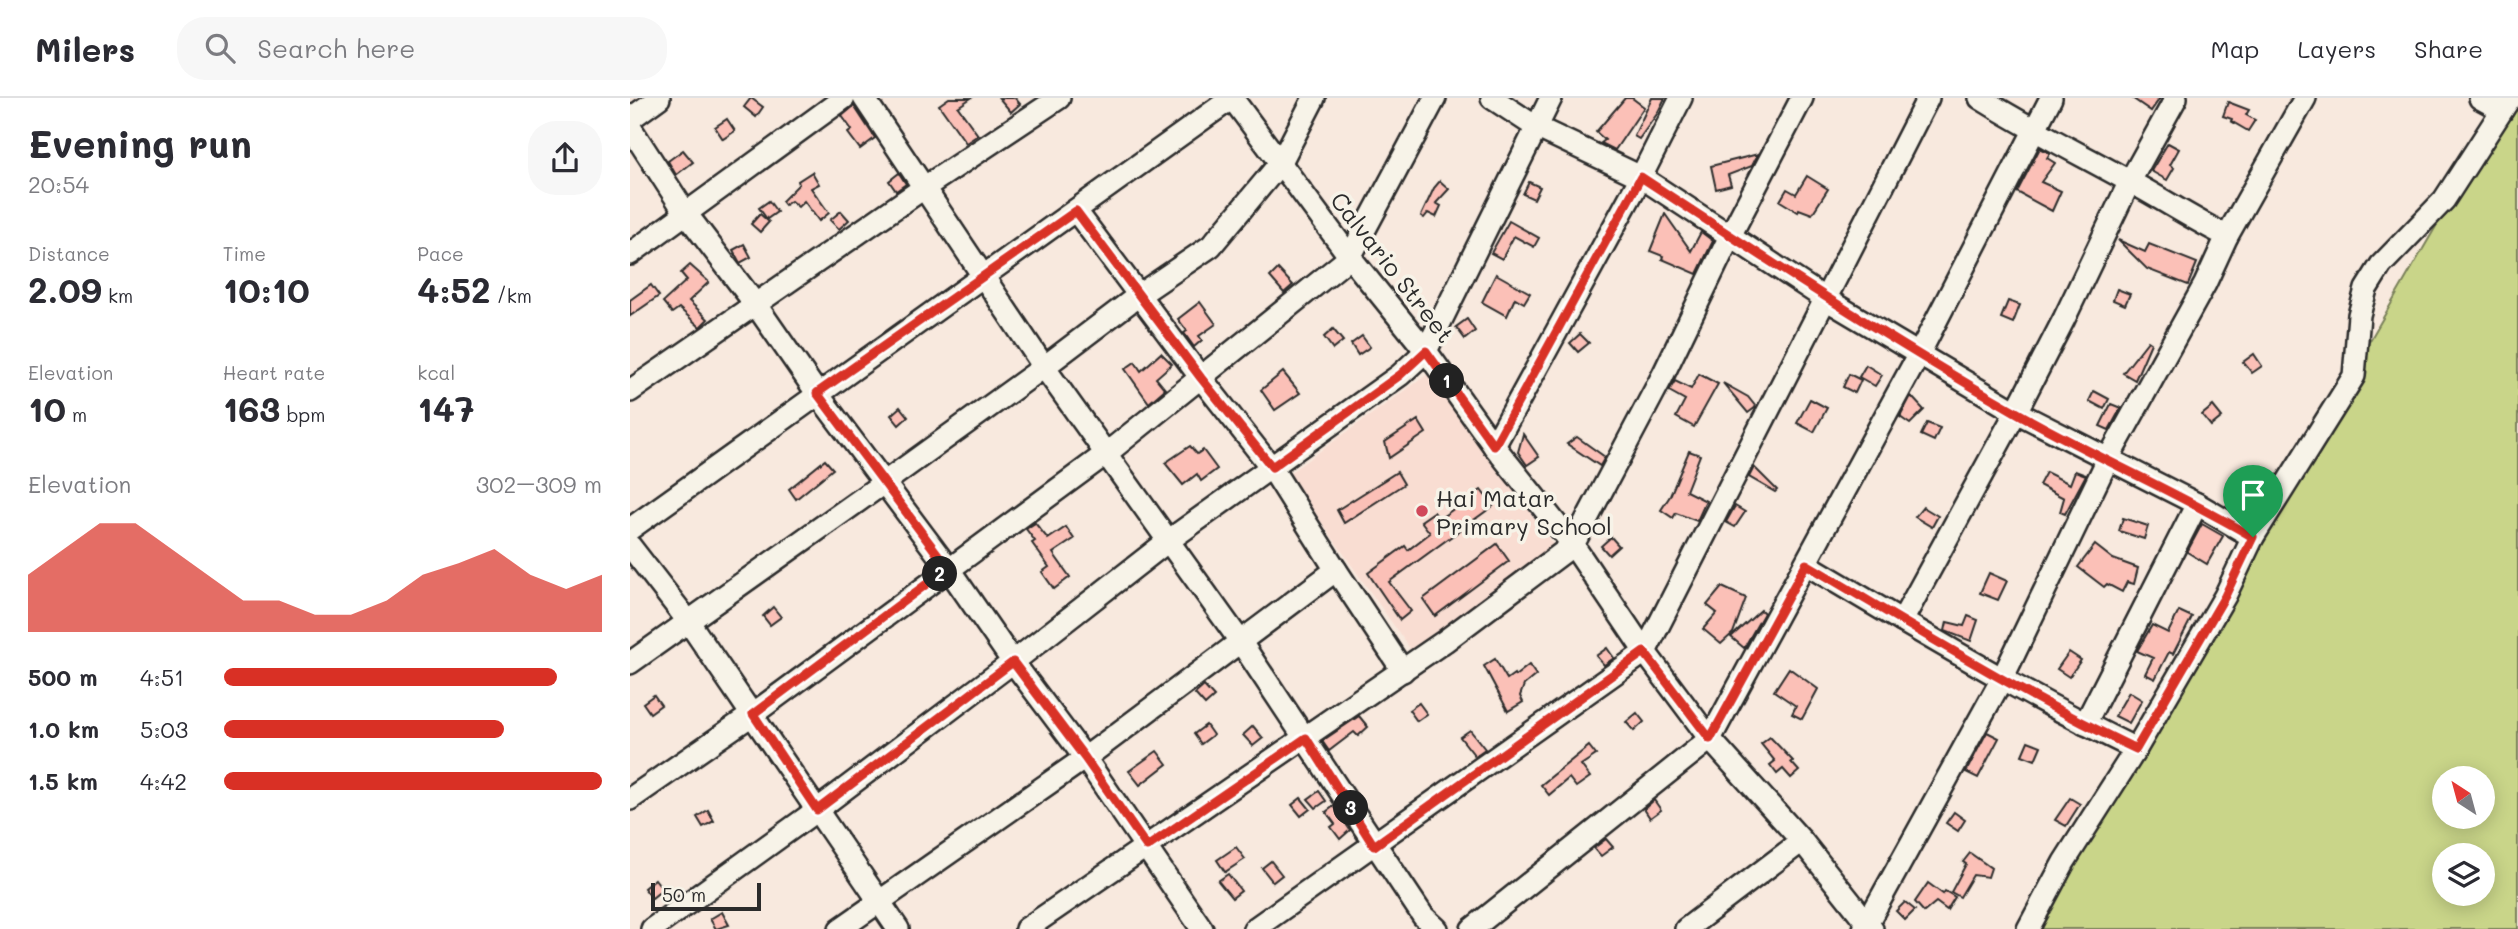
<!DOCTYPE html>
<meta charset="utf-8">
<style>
body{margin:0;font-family:Mali,sans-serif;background:#f7f7f7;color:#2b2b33;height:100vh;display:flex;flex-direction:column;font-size:26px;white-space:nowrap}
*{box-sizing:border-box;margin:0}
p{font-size:23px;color:#7c7c81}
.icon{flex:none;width:38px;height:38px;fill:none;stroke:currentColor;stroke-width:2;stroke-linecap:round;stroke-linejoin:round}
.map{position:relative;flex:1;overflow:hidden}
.sheet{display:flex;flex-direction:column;background:#fff;width:630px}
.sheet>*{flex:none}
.needle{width:46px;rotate:324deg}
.controls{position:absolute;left:1802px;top:668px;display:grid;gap:14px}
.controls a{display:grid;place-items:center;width:63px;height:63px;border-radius:50%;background:#fff;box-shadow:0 4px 18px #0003;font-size:35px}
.scale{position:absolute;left:21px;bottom:18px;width:110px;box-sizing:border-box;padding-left:7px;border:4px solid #2b2b2b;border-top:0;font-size:19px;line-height:24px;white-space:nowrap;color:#2b2b2b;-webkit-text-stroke:5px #f7f3e8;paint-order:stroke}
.pin{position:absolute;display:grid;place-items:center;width:60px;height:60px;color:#fff;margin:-72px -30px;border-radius:50% 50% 50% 0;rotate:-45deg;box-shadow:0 0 7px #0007}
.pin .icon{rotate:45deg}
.km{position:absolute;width:35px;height:35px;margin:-18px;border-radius:50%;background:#222;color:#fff;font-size:19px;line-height:35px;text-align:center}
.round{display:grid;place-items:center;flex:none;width:74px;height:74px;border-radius:28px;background:#f7f7f7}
.headline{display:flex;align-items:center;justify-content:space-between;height:119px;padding:0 28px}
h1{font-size:38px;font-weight:700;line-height:52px}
.figures{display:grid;grid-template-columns:repeat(3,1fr);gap:10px;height:119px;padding:7px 28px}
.figures div{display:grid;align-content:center}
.figures b{font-size:35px;font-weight:700}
.figures small{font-size:19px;font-weight:400}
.figures p{font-size:19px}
.chart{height:196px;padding:14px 28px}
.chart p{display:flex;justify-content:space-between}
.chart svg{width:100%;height:126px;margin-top:7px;fill:#d93025;opacity:.7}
ul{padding:0 28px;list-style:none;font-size:23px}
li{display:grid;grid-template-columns:112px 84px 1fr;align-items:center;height:52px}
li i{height:18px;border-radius:9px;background:#d93025}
header{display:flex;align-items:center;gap:42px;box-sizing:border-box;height:98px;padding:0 35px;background:#fff;border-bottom:2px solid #e1e1e2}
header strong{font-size:33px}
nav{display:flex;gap:38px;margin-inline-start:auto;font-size:24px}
.search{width:490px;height:63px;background:#f7f7f7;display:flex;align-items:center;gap:18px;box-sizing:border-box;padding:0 24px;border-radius:28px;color:#7c7c81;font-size:26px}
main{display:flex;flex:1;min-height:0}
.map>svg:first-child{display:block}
.built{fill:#f9ddd2}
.green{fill:#c9d589;stroke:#7a805a;stroke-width:2;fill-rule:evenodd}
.building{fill:#fbc0b7;stroke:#2b2b2b;stroke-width:2}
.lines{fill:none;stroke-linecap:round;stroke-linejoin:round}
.minor-casing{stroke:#2b2b2b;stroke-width:26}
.minor{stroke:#f7f3e8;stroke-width:21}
.route-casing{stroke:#fff;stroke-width:14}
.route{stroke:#d93025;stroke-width:9}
.poi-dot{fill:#d1495b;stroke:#f7f3e8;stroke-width:2.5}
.labels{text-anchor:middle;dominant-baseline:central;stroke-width:7;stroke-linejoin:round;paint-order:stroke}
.street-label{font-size:24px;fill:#2b2b2b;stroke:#f7f3e8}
.poi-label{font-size:24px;fill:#2b2b2b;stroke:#f7f3e8;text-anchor:start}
</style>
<header>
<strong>Milers</strong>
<div class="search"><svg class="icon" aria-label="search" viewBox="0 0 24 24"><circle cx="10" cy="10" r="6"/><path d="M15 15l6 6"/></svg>Search here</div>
<nav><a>Map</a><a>Layers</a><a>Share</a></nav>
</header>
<main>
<section class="sheet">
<div class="headline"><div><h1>Evening run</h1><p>20:54</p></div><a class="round"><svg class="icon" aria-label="share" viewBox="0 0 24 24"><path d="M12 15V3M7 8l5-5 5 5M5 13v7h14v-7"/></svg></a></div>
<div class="figures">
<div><p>Distance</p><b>2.09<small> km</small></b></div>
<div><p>Time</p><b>10:10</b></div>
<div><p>Pace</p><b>4:52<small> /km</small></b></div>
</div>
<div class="figures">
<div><p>Elevation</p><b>10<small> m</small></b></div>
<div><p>Heart rate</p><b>163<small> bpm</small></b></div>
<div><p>kcal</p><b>147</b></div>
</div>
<div class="chart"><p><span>Elevation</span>302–309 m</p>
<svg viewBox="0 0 160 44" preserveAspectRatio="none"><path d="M0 44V24L10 15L20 6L30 6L40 15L50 24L60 33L70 33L80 38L90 38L100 33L110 24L120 20L130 15L140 24L150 29L160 24V44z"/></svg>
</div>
<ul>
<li><b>500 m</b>4:51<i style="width:88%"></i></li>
<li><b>1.0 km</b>5:03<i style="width:74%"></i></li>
<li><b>1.5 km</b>4:42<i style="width:100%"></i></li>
</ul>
</section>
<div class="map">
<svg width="1888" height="831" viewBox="0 0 1888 831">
<rect width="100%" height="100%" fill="#f8e9de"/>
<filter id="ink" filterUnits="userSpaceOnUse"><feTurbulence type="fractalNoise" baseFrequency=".0143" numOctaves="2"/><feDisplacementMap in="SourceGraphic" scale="14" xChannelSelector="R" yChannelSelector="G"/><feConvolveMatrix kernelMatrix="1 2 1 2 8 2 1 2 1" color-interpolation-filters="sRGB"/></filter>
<g filter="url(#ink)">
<polygon class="built" points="801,274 926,451 783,555 658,376"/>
<path class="green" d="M1888,0V831H1399L1812,118ZM1815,681H1853V719H1815ZM1815,758H1853V796H1815Z"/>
<g class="building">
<polygon points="121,0 133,9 126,19 114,9"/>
<polygon points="319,0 341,0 328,9 348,37 336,45 309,7"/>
<polygon points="369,0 385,0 390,6 381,14"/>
<polygon points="995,0 1002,0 1014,9 985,52 971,45 975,42 966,34"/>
<polygon points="1022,0 1035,0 1027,16 1009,41 1004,38"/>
<polygon points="1502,0 1530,0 1521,13"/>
<polygon points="1598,4 1619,12 1616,17 1625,22 1618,33 1601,23 1602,21 1593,18"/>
<polygon points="224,8 245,40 230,51 218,35 222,32 212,18"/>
<polygon points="97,21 105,33 93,41 85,29"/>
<polygon points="1538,45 1549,51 1540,67 1544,70 1537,82 1521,73"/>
<polygon points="1410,50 1420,55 1417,60 1425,65 1411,84 1431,93 1422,113 1387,94"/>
<polygon points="53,52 63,64 46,77 38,63"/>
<polygon points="1128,56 1122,68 1098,77 1101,87 1086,91 1081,68"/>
<polygon points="182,74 189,86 181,90 199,115 189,123 174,103 168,109 161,103 155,107 152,103 169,86 168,83"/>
<polygon points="269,75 276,86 266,93 259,83"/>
<polygon points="1177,78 1198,91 1182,116 1169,111 1168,114 1150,103 1157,91 1166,96"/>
<polygon points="810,83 819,91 806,105 811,108 806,119 798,115 794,120 791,118 804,90"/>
<polygon points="899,84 910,89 904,101 893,96"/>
<polygon points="139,103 147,114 137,121 129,110"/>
<polygon points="211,113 219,122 209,131 200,122"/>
<polygon points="130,116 139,124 130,134 121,126"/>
<polygon points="1035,116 1061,153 1071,134 1083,143 1067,176 1032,161 1033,158 1020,153"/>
<polygon points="879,123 909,140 904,149 884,138 872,161 861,155"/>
<polygon points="1488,142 1515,154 1519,146 1567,165 1558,187 1517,171"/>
<polygon points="114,146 121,159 110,165 103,152"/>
<polygon points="60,167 79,184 59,203 78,221 70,229 49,210 42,215 33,204 57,182 51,175"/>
<polygon points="648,171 663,187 654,195 640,179"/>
<polygon points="866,176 900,195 894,205 885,200 877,218 852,204"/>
<polygon points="21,187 29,198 0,218 0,202"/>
<polygon points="1487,191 1500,196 1495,207 1483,202"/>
<polygon points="1378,203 1390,207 1383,225 1371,220"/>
<polygon points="570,204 586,226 569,238 572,242 564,249 554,235 557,233 548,221"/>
<polygon points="837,221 845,233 835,241 826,229"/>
<polygon points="703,231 713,243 703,251 694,239"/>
<polygon points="950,236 959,245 948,254 940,245"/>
<polygon points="732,238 740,249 728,257 721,246"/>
<polygon points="1518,243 1521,245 1505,282 1493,275"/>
<polygon points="531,255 542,266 526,280 535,291 519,305 495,271 505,264 511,273"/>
<polygon points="1624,256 1632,268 1622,275 1613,264"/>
<polygon points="1236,267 1252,277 1245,288 1229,279"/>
<polygon points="653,274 670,295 645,312 631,292"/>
<polygon points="1069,276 1088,286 1064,329 1046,319 1055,302 1039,293 1045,283 1061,291"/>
<polygon points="1219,276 1231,282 1225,295 1213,289"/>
<polygon points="1093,285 1118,299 1126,309 1118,315"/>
<polygon points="1464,293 1479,301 1474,311 1459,303"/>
<polygon points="1281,298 1294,312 1280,326 1270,319"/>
<polygon points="1180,301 1197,310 1184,334 1167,325"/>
<polygon points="1481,306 1491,310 1479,332 1470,328"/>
<polygon points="1583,308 1592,319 1581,328 1572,317"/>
<polygon points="270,309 278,319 269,327 261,317"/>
<polygon points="788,322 796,335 759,360 755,344"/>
<polygon points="1297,325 1310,330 1304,343 1291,337"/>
<polygon points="893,336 909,359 897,367 888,354"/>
<polygon points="947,339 975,359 970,368 937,346"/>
<polygon points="560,348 567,356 573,352 587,371 571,383 567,376 553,387 535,365"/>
<polygon points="1059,353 1070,357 1056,393 1076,403 1067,423 1046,415 1043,420 1031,412 1040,398"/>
<polygon points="195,362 203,371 166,401 159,391"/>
<polygon points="1124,369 1147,392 1145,394 1119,379"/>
<polygon points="1445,373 1456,377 1435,416 1430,414 1434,400 1409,387 1416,374 1440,386"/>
<polygon points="767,374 774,386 714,425 707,412"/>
<polygon points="851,392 863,408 759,484 781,513 770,522 738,475 775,448 778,452 800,435 791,423 804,414 809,421"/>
<polygon points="1105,408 1115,414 1105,429 1096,424"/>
<polygon points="1293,409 1308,418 1302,429 1285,419"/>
<polygon points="1493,420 1518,428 1514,441 1489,433"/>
<polygon points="405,425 418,441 436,429 444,441 423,455 440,479 424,491 412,474 419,469 402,445 405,443 396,431"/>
<polygon points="1572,426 1593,438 1577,466 1557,454"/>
<polygon points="981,439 989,448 979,457 971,448"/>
<polygon points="867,446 879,463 805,518 793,501"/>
<polygon points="1465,447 1483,461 1508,470 1504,486 1497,484 1492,494 1477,486 1474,489 1448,469"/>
<polygon points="1359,475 1377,483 1368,502 1350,495"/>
<polygon points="1092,489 1116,500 1103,535 1091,546 1073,531 1087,515 1077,507"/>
<polygon points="143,509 151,519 140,527 133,518"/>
<polygon points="1131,512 1134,515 1114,550 1101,539"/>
<polygon points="1549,513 1562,519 1543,556 1539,554 1525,581 1515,576 1523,560 1507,553 1522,527 1538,535"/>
<polygon points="1338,518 1348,522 1341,543 1315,533 1317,524 1334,528"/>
<polygon points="977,550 984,560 974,567 966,558"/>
<polygon points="1439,554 1451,562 1439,579 1427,571"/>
<polygon points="865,561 877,581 884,576 885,578 899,567 906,577 894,587 890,598 893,604 878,613 854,568"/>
<polygon points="1159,570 1188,591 1172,621 1162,616 1166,608 1144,593"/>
<polygon points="574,588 584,599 575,607 565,596"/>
<polygon points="1499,594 1512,602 1499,625 1485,618"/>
<polygon points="24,597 31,607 20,615 13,605"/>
<polygon points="789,605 797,616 787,623 779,612"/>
<polygon points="1007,615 1014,624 1004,633 996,624"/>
<polygon points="729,618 738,629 728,638 724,634 699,653 692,643"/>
<polygon points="576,627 583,637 571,646 564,636"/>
<polygon points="623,628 633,640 623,648 613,637"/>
<polygon points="840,632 855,651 845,658 830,639"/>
<polygon points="1357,634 1369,640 1348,680 1336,674"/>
<polygon points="1140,639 1163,663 1161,664 1169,673 1161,680 1153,671 1147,676 1140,667 1145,663 1131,646"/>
<polygon points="1398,643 1411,648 1405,662 1392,657"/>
<polygon points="959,648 966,657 951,667 960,679 946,689 939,680 919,697 911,687"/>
<polygon points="527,653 537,666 510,687 499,673"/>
<polygon points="689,693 696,703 686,710 678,701"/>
<polygon points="671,700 680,711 671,718 662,707"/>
<polygon points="1440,700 1450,706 1436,728 1425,722"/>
<polygon points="1024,702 1031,712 1020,720 1014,711"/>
<polygon points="704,708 720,732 710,741 701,729 705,726 696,714"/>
<polygon points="78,712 84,723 73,729 67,719"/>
<polygon points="1324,714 1335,722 1328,733 1316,725"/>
<polygon points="976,741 983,749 971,758 964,750"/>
<polygon points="606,749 615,761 595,774 587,762"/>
<polygon points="1340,755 1361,770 1358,779 1343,777 1330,799 1321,794 1336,766 1333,764"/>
<polygon points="641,763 652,777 643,784 632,770"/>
<polygon points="598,776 611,793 602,800 588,783"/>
<polygon points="25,781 33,791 22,800 14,790"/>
<polygon points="1298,785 1313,796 1315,793 1325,799 1317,812 1306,804 1294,814 1285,804"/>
<polygon points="1275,804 1285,812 1275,822 1266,813"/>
<polygon points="92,814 99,827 86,831 80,821"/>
</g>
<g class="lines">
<g class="minor-casing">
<g id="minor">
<polyline points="234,0 414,269 610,543 793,818 807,831"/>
<polyline points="862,0 906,29 1011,79 1194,200 1386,314 1567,406 1623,439"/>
<polyline points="1850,0 1872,12"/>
<polyline points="0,21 29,0"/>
<polyline points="0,29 55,114 126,207 187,295 318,470 383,564 455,660 572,831"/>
<polyline points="446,113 571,280 641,369 706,472 773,573"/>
<polyline points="1597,138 1675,0"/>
<polyline points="0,156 214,0"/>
<polyline points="0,293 295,89 429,0"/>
<polyline points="864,348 1011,79 1051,0"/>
<polyline points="0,431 602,0 720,159 796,253 864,348 943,447 1015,554 1080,641 1172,743 1242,831"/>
<polyline points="0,448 58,523 268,831"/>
<polyline points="1176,466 1272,523"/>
<polyline points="0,565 255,384 414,269 509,197 581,148 651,64 684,0"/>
<polyline points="1455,626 1567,406"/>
<path d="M1506,651C1425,612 1349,568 1272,523L1386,314L1434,221L1500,83L1546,0"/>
<polyline points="0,701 123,616 477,355 720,159 805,0"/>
<polyline points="22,831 187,712 383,564 538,443 770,277 796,253 921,0"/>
<polyline points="210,831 455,660 706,472"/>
<polyline points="396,831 815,543 943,447 1033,277 1100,138 1172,0"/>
<polyline points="624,831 1015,554 1298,0"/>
<polyline points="842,831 1080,641 1289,256 1421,0"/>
<polyline points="1056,831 1172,743"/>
<path d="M1234,831L1372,581L1478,361L1575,186L1597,138C1562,121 1531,100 1497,82C1448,55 1398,30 1350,0"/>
<polyline points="1398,831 1434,764 1506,651 1595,498 1623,439 1724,278 1729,217 1736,191 1751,167 1814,102 1880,0"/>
</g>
</g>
<use href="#minor" class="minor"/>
</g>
</g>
<g class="lines" filter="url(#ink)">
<g class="route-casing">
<path id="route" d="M1011,79C1134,160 1257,240 1384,313C1462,358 1545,393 1623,439L1595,498L1506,651C1392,597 1285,530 1176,466L1080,641L1014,554L744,748L676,640L517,749L455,660L383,564L187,712L123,616L318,470L187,295L446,113L571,280L642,369L770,277L796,253L864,348Z"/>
</g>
<use href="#route" class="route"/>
</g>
<circle class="poi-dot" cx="792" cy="413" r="7"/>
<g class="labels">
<g class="street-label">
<text transform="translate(763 169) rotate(52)">Calvario Street</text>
</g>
<g class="poi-label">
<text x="806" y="399">Hai Matar<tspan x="806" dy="28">Primary School</tspan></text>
</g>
</g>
</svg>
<div class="controls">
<a><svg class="needle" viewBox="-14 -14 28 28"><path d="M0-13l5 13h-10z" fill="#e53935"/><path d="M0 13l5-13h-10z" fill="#7c7c81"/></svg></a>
<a><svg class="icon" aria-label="layers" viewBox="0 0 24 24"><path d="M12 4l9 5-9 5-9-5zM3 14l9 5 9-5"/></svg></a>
</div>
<div class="scale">50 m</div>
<div class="pin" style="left:1623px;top:439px;background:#1e9e55"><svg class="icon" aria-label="arrive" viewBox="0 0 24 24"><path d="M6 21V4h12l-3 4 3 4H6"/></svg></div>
<b class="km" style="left:817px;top:283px">1</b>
<b class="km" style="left:310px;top:476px">2</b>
<b class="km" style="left:721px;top:710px">3</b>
</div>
</main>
